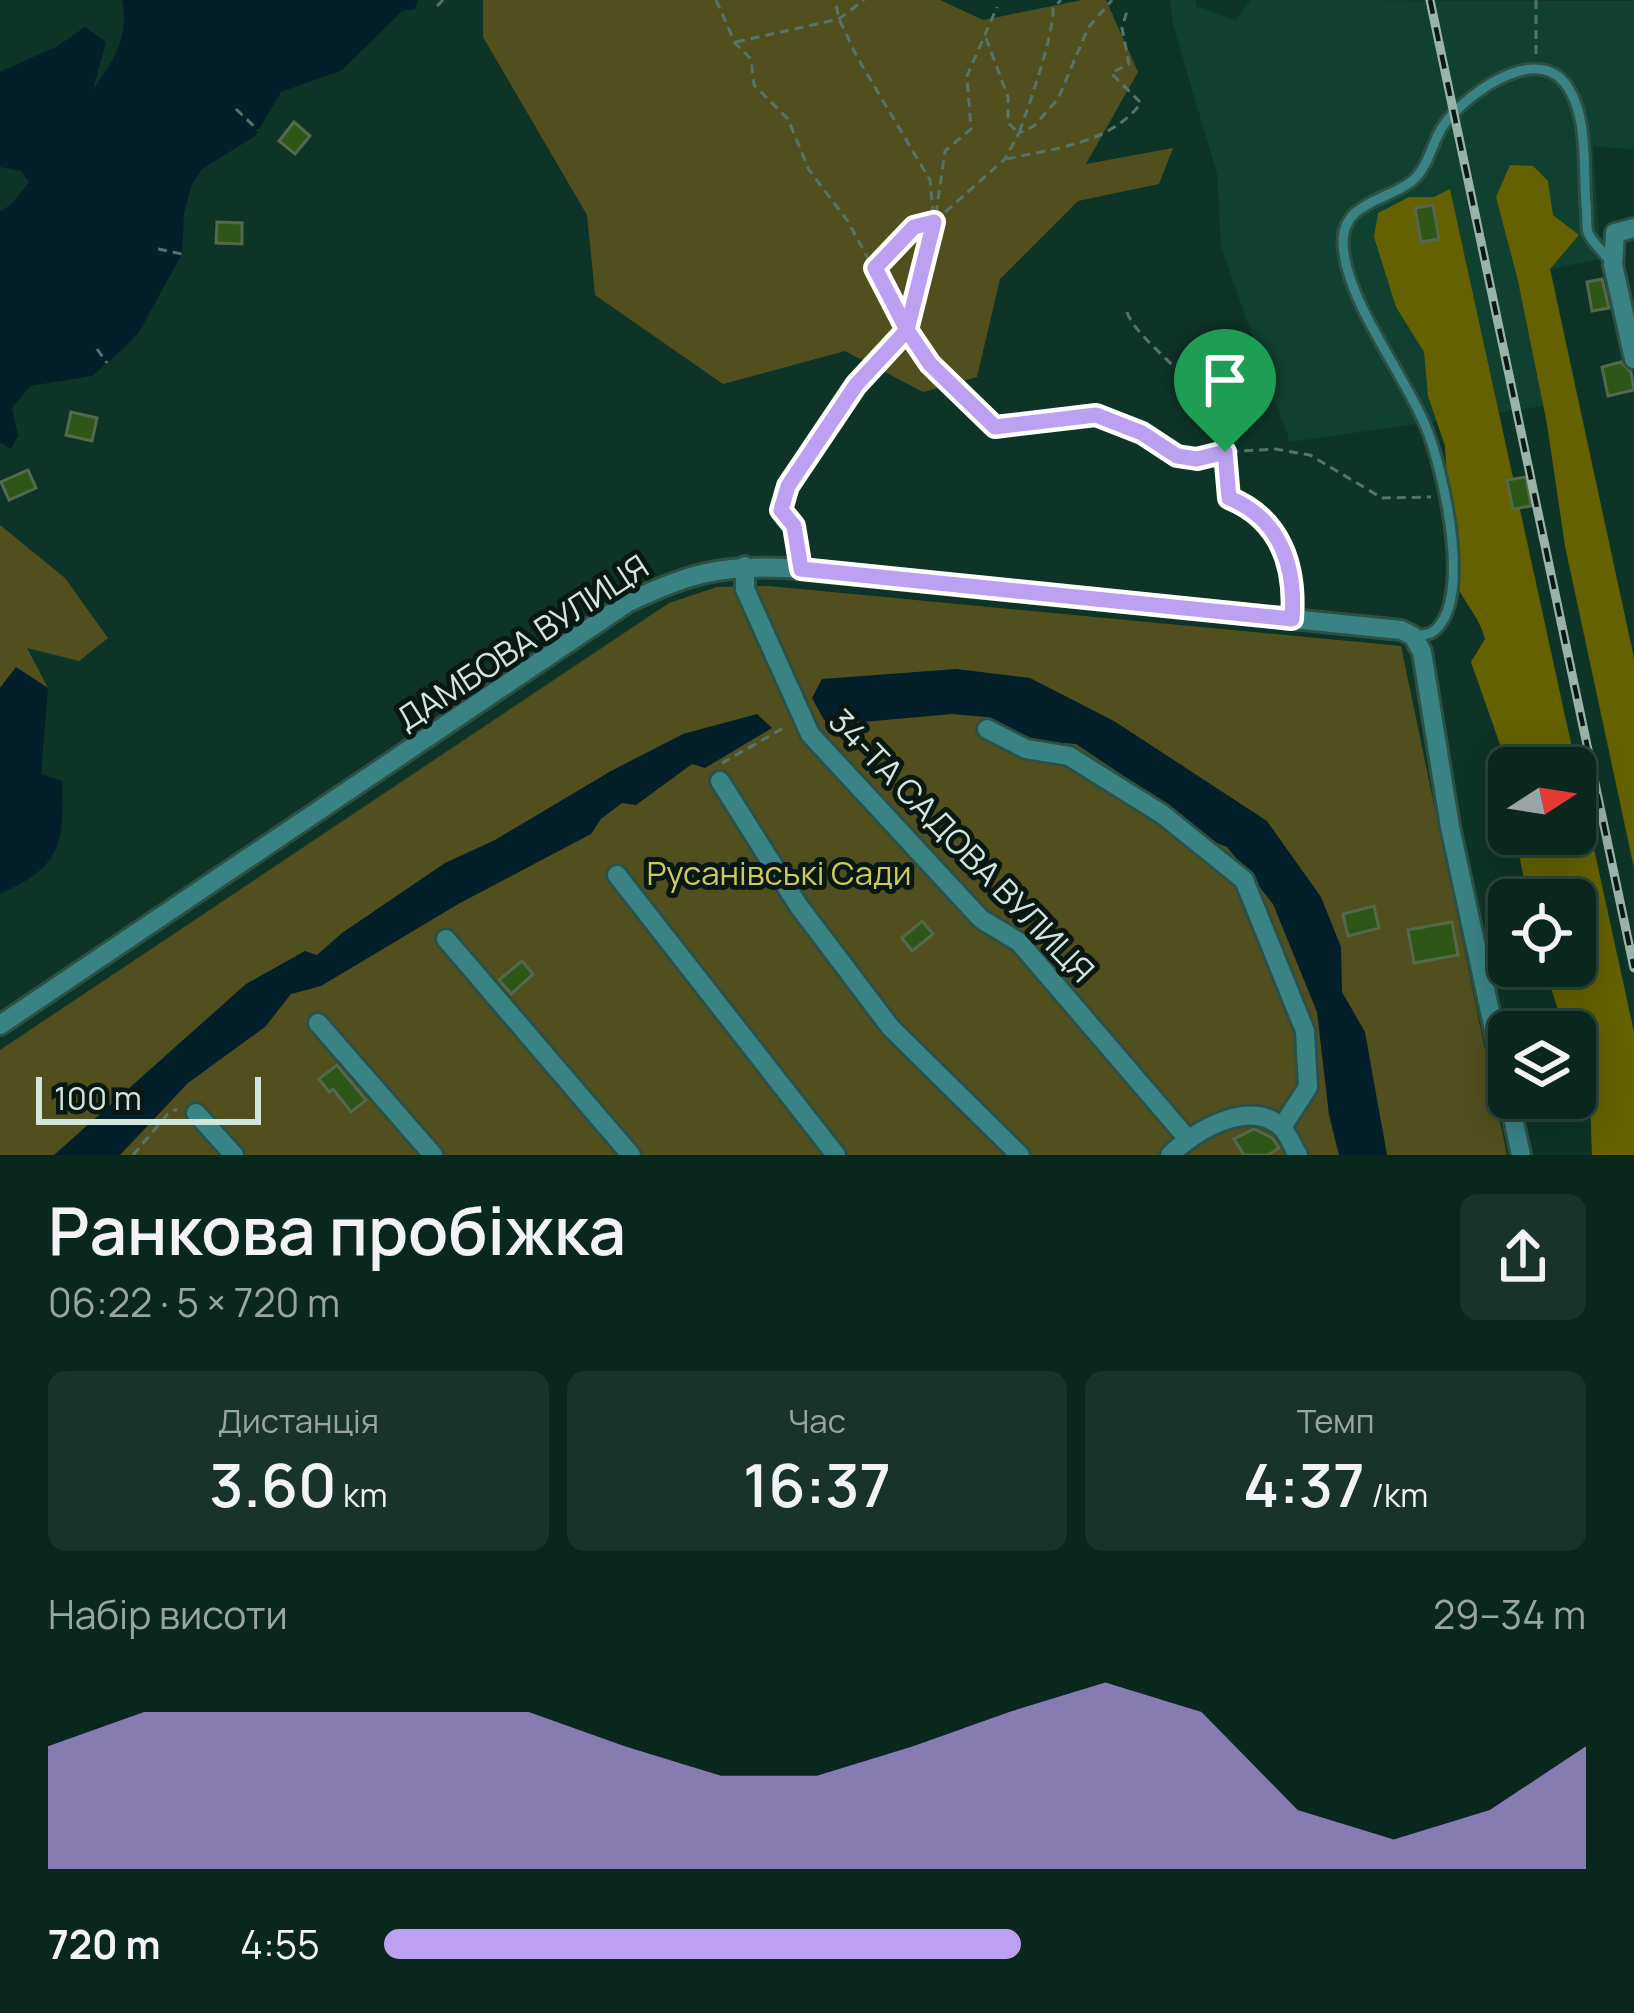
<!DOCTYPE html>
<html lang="uk">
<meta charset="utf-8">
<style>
body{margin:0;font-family:Manrope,sans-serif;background:#18332a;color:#f1f3f6;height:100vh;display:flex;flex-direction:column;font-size:45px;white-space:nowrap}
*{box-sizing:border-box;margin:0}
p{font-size:39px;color:#99a5a4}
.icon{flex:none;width:66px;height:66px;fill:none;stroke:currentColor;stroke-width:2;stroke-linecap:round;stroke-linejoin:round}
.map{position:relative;height:1155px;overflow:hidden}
.details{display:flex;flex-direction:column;background:#0a271d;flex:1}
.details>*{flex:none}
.needle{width:78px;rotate:78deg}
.buttons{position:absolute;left:1488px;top:747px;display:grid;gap:24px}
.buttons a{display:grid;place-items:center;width:108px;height:108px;border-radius:18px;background:#0a271d;box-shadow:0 6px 30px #0003,0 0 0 3px #2a443b;font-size:60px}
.scale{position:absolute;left:36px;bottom:30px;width:225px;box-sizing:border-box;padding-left:12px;border:6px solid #d2e6dd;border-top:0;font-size:33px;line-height:42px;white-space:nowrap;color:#d2e6dd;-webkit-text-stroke:9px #091812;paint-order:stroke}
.pin{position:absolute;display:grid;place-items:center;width:102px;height:102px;color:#fff;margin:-123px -51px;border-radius:50% 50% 50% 0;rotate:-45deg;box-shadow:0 0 12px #0007}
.pin .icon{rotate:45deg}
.round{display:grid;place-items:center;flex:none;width:126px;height:126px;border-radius:18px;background:#18332a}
.headline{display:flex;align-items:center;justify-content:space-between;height:204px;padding:0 48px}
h1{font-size:66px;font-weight:600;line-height:90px}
.stats{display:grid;grid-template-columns:repeat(3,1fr);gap:18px;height:204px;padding:12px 48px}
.stats div{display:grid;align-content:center;border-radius:18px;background:#18332a;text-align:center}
.stats b{font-size:60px;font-weight:600}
.stats small{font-size:33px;font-weight:400}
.stats p{font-size:33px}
.chart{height:336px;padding:24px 48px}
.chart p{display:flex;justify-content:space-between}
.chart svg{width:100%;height:216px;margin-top:12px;fill:#bca0f2;opacity:.7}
ul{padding:0 48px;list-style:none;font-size:39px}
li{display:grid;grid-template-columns:192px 144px 1fr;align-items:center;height:90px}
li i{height:30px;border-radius:15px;background:#bca0f2}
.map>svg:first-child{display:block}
.built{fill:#0f4030}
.green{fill:#524f1e}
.forest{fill:#656101}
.water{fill:#021f2a}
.building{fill:#2d5617;stroke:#54684c;stroke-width:3}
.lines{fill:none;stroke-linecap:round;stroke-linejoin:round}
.service-casing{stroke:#2d5044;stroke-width:15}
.minor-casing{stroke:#2d5044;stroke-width:24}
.path{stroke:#557469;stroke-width:3;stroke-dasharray:9 6;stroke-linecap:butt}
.service{stroke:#398385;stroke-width:9}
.minor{stroke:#398385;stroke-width:18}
.rail-casing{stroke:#9ab3a9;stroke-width:9}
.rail{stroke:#091812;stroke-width:4.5;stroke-dasharray:14;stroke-linecap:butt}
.route-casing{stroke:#fff;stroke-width:24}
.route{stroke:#bca0f2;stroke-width:15}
.labels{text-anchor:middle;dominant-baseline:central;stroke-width:10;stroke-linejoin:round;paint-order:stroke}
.street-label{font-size:33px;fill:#d2e6dd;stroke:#091812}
.park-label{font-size:33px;fill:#cec95b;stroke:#091812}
</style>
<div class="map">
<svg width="1634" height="1155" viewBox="0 0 1634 1155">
<rect width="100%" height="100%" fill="#0e3427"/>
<polygon class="built" points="1170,0 1196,0 1196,6 1235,20 1251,0 1634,1 1634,150 1593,146 1599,234 1610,249 1600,259 1551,269 1578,401 1290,442 1221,247 1217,174 1173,25"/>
<g class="green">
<polygon points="483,0 940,0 983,20 1082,0 1106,0 1138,72 1086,164 1173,148 1159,184 1078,201 1000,279 977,377 923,392 845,351 723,384 595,295 587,215 483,37"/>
<polygon points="0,525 65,578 108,638 79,661 27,648 48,688 16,668 0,688"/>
<polygon points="769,586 1401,646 1507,1155 0,1155 0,1050 669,603 717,587"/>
</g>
<g class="forest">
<polygon points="1510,165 1533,166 1548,181 1553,215 1579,235 1550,269 1634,658 1634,868 1565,546 1547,424 1518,281 1496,197"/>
<path d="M1450,189L1634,1032V1155H1592L1590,1100L1575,1062V1032H1565L1544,966H1575V900H1528L1515,834H1575V768L1509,770L1471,662L1485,639C1479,615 1462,601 1453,577L1445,446L1428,396L1424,352L1396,307L1374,237L1378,213L1409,197H1434Z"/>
</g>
<g class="water">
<path d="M122,0H418L415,9L402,11L342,70L281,92L255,136L202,169L192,184L184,213L182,254L139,332L122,350L92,376L30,386L12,408L18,436L11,449L0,442V211L11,205L29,182L21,171L0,167V72L58,46L85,27L106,42L93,89C114,62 130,35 122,0Z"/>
<path d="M16,667L48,688L41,774L62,781C65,845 60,867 0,894V688Z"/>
<polygon points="956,669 1030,678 1114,721 1267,821 1321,897 1341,947 1342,992 1365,1032 1387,1155 1339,1155 1329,1115 1317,1012 1273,904 1227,847 1214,842 1183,816 1076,744 1026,740 986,717 952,714 863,722 824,720 812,698 822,679"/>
<polygon points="757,714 772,728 705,768 692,764 636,805 622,803 601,819 591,834 460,903 321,986 291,994 265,1027 188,1083 120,1155 54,1155 246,984 305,951 317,955 342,933 445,863 495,840 611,771 683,734"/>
</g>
<g class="building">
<polygon points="294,122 310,136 295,154 279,141"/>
<polygon points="1433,205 1439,239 1421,242 1415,208"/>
<polygon points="217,222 242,223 242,244 216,243"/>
<polygon points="1602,279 1609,308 1592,311 1587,282"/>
<polygon points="1621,362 1631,372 1634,390 1608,396 1602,367"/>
<polygon points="71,412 97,418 92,441 66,435"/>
<polygon points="28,470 36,488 9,500 1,482"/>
<polygon points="1526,477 1531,506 1513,509 1507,480"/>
<polygon points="1374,906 1379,928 1348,936 1343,914"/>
<polygon points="922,921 933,934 912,951 902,938"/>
<polygon points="1452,922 1458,955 1414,963 1408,930"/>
<polygon points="522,961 533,974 511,994 499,980"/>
<polygon points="337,1065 366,1100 351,1112 333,1089 329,1092 319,1079"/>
<polygon points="1254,1129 1272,1138 1279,1148 1268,1155 1244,1155 1234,1139"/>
</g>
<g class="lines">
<g class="service-casing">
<path id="service" d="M1413,636C1415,636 1429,634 1431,633C1476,606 1442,464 1425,425C1404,374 1344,297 1343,243C1342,202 1387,201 1412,181C1429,167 1431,144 1443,126C1464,96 1532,45 1564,82C1589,112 1583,169 1586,205C1587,213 1586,225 1588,233C1592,242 1604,253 1610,261"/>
</g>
<g class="minor-casing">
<g id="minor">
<polyline points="1634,228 1615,233 1613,265 1634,359"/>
<polyline points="745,566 745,589 810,734 981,919 1019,942 1187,1138"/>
<polyline points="987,729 1026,749 1069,756 1162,814 1244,880 1305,1031 1308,1087 1282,1127"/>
<polyline points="720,781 798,905 891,1028 1020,1155"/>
<polyline points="617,875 836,1155"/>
<polyline points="446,939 631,1155"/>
<polyline points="318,1023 433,1155"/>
<path d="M0,1025L627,603C687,574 719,565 786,568L1401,630L1413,636L1422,652L1450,827L1521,1155"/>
<polyline points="196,1113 234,1155"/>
<path d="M1170,1155C1194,1131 1252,1096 1283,1129C1289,1136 1293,1147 1298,1155"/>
</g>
</g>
<g class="path">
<polyline points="716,0 735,43 751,59 754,85 788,119 809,170 847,220 907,330 930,364 995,427 1096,415 1141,433 1177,456 1197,459 1225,452 1275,449 1310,455 1382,498 1431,497"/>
<polyline points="1536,0 1536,58"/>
<polyline points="437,6 443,0"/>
<path d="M986,38L1008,97V123L1019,133C1029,105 1054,35 1053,8L1061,0"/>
<polyline points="736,42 839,19 864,0"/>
<polyline points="236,109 258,130"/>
<path d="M1007,159C1055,148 1110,144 1141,103L1111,73L1129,64L1122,28L1127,11"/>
<polyline points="936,214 945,151 971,129 967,76 997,7"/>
<polyline points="934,222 1005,159 1019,133 1034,126 1058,99 1088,28 1112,0"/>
<polyline points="158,249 182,254"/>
<polyline points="876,267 914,227 933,222"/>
<path d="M1127,312C1135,338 1198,382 1216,412C1229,434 1227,473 1229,498C1273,516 1297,559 1293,605"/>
<polyline points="97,349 107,363"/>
<polyline points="799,555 794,526 781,510 788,486 856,385 907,330 934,222 930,180 857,57 839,19 835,0"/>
<polyline points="722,763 787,726"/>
<polyline points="133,1155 168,1114 177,1109"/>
</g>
<use href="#service" class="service"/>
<use href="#minor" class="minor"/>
<g class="rail-casing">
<polyline id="rail" points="1430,0 1634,968"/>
</g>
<use href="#rail" class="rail"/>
</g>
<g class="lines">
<g class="route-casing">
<path id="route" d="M1225,452L1197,459L1177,456L1142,433L1096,415L995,427L930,364L907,330L934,222L914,227L875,268L907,330L856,385L788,486L781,510L794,526L801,569L1292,619C1296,567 1281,519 1229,498L1225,452"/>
</g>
<use href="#route" class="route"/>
</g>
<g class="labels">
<g class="street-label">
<text transform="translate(522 642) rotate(-33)">ДАМБОВА ВУЛИЦЯ</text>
<text transform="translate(962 845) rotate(46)">34-ТА САДОВА ВУЛИЦЯ</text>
</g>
<g class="park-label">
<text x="779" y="872">Русанівські Сади</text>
</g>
</g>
</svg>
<div class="buttons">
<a><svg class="needle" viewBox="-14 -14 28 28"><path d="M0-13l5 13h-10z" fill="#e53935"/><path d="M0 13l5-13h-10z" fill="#99a5a4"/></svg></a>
<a><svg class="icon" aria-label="locate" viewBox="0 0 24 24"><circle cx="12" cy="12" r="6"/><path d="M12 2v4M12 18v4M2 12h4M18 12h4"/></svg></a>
<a><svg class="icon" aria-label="layers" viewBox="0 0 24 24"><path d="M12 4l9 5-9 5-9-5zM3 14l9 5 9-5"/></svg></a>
</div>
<div class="scale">100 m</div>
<div class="pin" style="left:1225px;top:452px;background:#1e9e55"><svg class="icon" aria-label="arrive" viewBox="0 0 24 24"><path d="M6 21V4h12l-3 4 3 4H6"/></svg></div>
</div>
<section class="details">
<div class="headline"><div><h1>Ранкова пробіжка</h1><p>06:22 · 5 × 720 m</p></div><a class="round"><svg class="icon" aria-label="share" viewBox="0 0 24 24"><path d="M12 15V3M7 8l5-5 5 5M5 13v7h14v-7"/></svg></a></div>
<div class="stats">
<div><p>Дистанція</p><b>3.60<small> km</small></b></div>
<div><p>Час</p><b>16:37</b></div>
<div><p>Темп</p><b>4:37<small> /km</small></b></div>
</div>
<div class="chart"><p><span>Набір висоти</span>29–34 m</p>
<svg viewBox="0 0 160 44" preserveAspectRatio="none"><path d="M0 44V19L10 12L20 12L30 12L40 12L50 12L60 19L70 25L80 25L90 19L100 12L110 6L120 12L130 32L140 38L150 32L160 19V44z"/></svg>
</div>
<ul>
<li><b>720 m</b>4:55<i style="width:53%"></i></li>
</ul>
</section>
